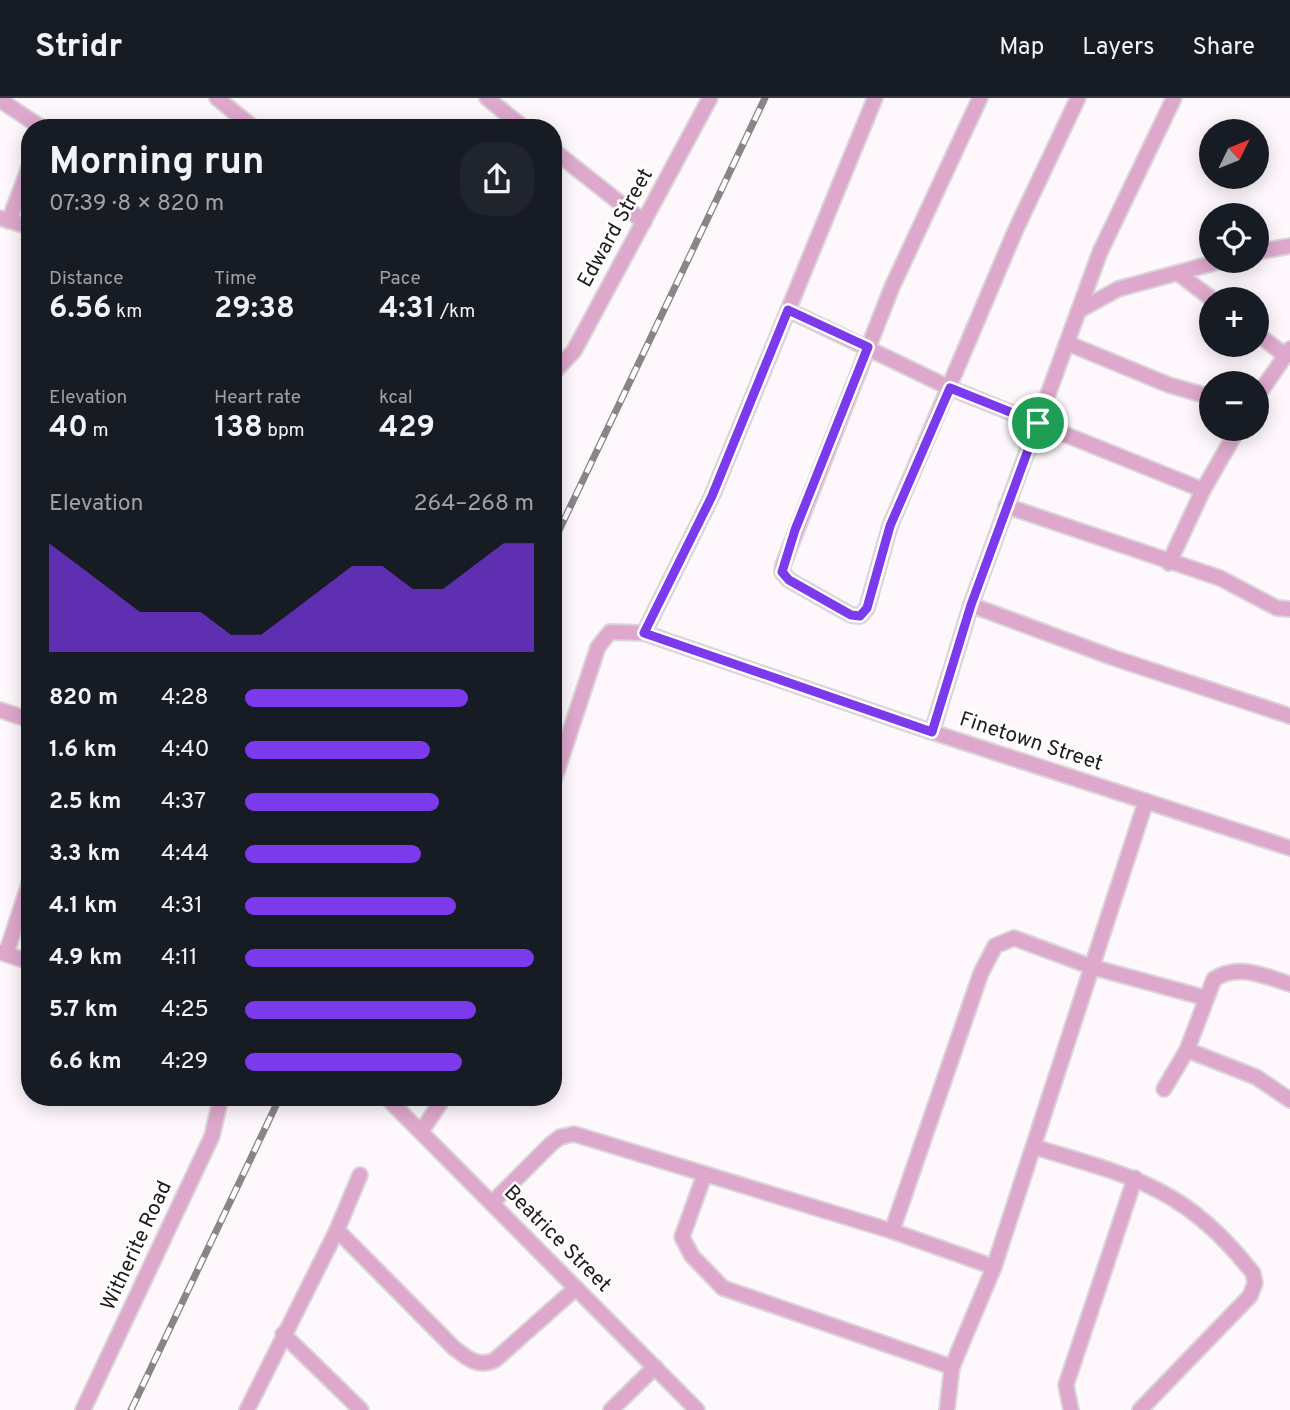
<!DOCTYPE html>
<meta charset="utf-8">
<style>
body{margin:0;font-family:Overpass,sans-serif;background:#20242c;color:#f1f3f6;height:100vh;display:flex;flex-direction:column;font-size:26px;white-space:nowrap}
*{box-sizing:border-box;margin:0}
p{font-size:23px;color:#9ea1a6}
.icon{flex:none;width:38px;height:38px;fill:none;stroke:currentColor;stroke-width:2;stroke-linecap:round;stroke-linejoin:round}
.map{position:relative;flex:1;overflow:hidden}
.details{position:absolute;left:21px;top:21px;width:541px;height:987px;display:flex;flex-direction:column;background:#171b24;border-radius:28px;box-shadow:0 4px 18px #0003}
.details>*{flex:none}
.needle{width:46px;rotate:47deg}
.tools{position:absolute;left:1199px;top:21px;display:grid;gap:14px}
.tools a{display:grid;place-items:center;width:70px;height:70px;border-radius:50%;background:#171b24;box-shadow:0 4px 18px #0003;font-size:35px}
.pin{position:absolute;display:grid;place-items:center;width:60px;height:60px;color:#fff;margin:-30px;border:4px solid #fff;border-radius:50%;box-shadow:0 2px 7px #0007}
.round{display:grid;place-items:center;flex:none;width:74px;height:74px;border-radius:28px;background:#20242c}
.overview{display:flex;align-items:center;justify-content:space-between;height:119px;padding:0 28px}
h1{font-size:38px;font-weight:700;line-height:52px}
.stats{display:grid;grid-template-columns:repeat(3,1fr);gap:10px;height:119px;padding:7px 28px}
.stats div{display:grid;align-content:center}
.stats b{font-size:30px;font-weight:700}
.stats small{font-size:19px;font-weight:400}
.stats p{font-size:19px}
.chart{height:196px;padding:14px 28px}
.chart p{display:flex;justify-content:space-between}
.chart svg{width:100%;height:126px;margin-top:7px;fill:#7c3aed;opacity:.7}
ul{padding:0 28px;list-style:none;font-size:23px}
li{display:grid;grid-template-columns:112px 84px 1fr;align-items:center;height:52px}
li i{height:18px;border-radius:9px;background:#7c3aed}
header{display:flex;align-items:center;gap:42px;box-sizing:border-box;height:98px;padding:0 35px;background:#171b24;border-bottom:2px solid #363941}
header strong{font-size:33px}
nav{display:flex;gap:38px;margin-inline-start:auto;font-size:24px}
.map>svg:first-child{display:block}
.lines{fill:none;stroke-linecap:round;stroke-linejoin:round}
.minor-casing{stroke:#dad5d8;stroke-width:18}
.minor{stroke:#dea8cc;stroke-width:14}
.rail-casing{stroke:#898487;stroke-width:7}
.rail{stroke:#fff;stroke-width:4.5;stroke-dasharray:13;stroke-linecap:butt}
.route-casing{stroke:#fff;stroke-width:14}
.route{stroke:#7c3aed;stroke-width:9}
.labels{text-anchor:middle;dominant-baseline:central;stroke-width:5;stroke-linejoin:round;paint-order:stroke}
.street-label{font-size:21px;fill:#1f1c1e;stroke:#fff}
</style>
<header>
<strong>Stridr</strong>
<nav><a>Map</a><a>Layers</a><a>Share</a></nav>
</header>
<div class="map">
<svg width="1290" height="1312" viewBox="0 0 1290 1312">
<rect width="100%" height="100%" fill="#fef8fc"/>
<g class="lines">
<g class="minor-casing">
<g id="minor">
<polyline points="217,0 254,30"/>
<polyline points="487,0 524,30"/>
<polyline points="980,0 892,189 783,467 782,474 789,482 851,517 860,518 867,510 890,428 1016,131 1078,0"/>
<polyline points="0,2 42,30"/>
<polyline points="553,52 644,124"/>
<polyline points="0,120 30,129"/>
<polyline points="9,123 30,67"/>
<polyline points="1256,154 1290,148"/>
<polyline points="1179,176 1212,201"/>
<polyline points="1082,211 1118,191 1221,163"/>
<polyline points="788,212 950,290 1203,392"/>
<polyline points="1256,235 1286,258"/>
<polyline points="1067,245 1169,287 1211,299"/>
<polyline points="553,275 574,253 710,0"/>
<polyline points="1256,300 1290,251"/>
<polyline points="1006,408 1220,480 1277,510 1290,511"/>
<polyline points="1169,465 1203,392 1238,331"/>
<polyline points="971,507 1114,560 1290,618"/>
<polyline points="644,535 712,398 875,0"/>
<polyline points="0,612 30,622"/>
<polyline points="932,634 971,507 1100,154 1174,0"/>
<polyline points="553,685 598,549 610,534 644,535 932,634 1290,750"/>
<polyline points="0,854 30,864"/>
<polyline points="6,856 30,783"/>
<path d="M1290,886C1264,878 1239,865 1214,881L1187,952L1256,979L1290,1002"/>
<polyline points="1164,991 1187,952"/>
<polyline points="386,999 697,1312"/>
<polyline points="421,1034 444,999"/>
<path d="M1034,1049C1134,1079 1185,1089 1253,1175L1255,1185L1250,1198L1140,1312"/>
<polyline points="704,1078 682,1139 692,1158 723,1190 952,1269"/>
<polyline points="492,1105 551,1046 560,1039 574,1036 892,1133 994,1169"/>
<polyline points="337,1132 360,1077"/>
<polyline points="892,1133 981,875 995,848 1014,840 1092,869 1206,900"/>
<polyline points="283,1236 361,1312"/>
<polyline points="83,1312 212,1038 221,999"/>
<path d="M247,1312L337,1132L454,1250C467,1260 478,1270 495,1262L576,1190"/>
<polyline points="611,1312 655,1269"/>
<polyline points="947,1312 952,1269 994,1169 1146,703"/>
<polyline points="1071,1312 1066,1287 1135,1080"/>
</g>
</g>
<use href="#minor" class="minor"/>
<g class="rail-casing">
<g id="rail">
<polyline points="553,445 765,0"/>
<polyline points="131,1312 280,999"/>
</g>
</g>
<use href="#rail" class="rail"/>
</g>
<g class="lines">
<g class="route-casing">
<polygon id="route" points="788,212 868,249 795,432 782,474 789,482 851,517 860,518 867,510 890,428 950,290 1038,325 971,507 932,634 644,535 712,398"/>
</g>
<use href="#route" class="route"/>
</g>
<g class="labels">
<g class="street-label">
<text transform="translate(616 130) rotate(-61)">Edward Street</text>
<text transform="translate(1031 644) rotate(18)">Finetown Street</text>
<text transform="translate(557 1141) rotate(45)">Beatrice Street</text>
<text transform="translate(137 1148) rotate(-65)">Witherite Road</text>
</g>
</g>
</svg>
<div class="tools">
<a><svg class="needle" viewBox="-14 -14 28 28"><path d="M0-13l5 13h-10z" fill="#e53935"/><path d="M0 13l5-13h-10z" fill="#9ea1a6"/></svg></a>
<a><svg class="icon" aria-label="locate" viewBox="0 0 24 24"><circle cx="12" cy="12" r="6"/><path d="M12 2v4M12 18v4M2 12h4M18 12h4"/></svg></a>
<a>+</a>
<a>−</a>
</div>
<div class="pin" style="left:1038px;top:325px;background:#1e9e55"><svg class="icon" aria-label="arrive" viewBox="0 0 24 24"><path d="M6 21V4h12l-3 4 3 4H6"/></svg></div>
<section class="details">
<div class="overview"><div><h1>Morning run</h1><p>07:39 · 8 × 820 m</p></div><a class="round"><svg class="icon" aria-label="share" viewBox="0 0 24 24"><path d="M12 15V3M7 8l5-5 5 5M5 13v7h14v-7"/></svg></a></div>
<div class="stats">
<div><p>Distance</p><b>6.56<small> km</small></b></div>
<div><p>Time</p><b>29:38</b></div>
<div><p>Pace</p><b>4:31<small> /km</small></b></div>
</div>
<div class="stats">
<div><p>Elevation</p><b>40<small> m</small></b></div>
<div><p>Heart rate</p><b>138<small> bpm</small></b></div>
<div><p>kcal</p><b>429</b></div>
</div>
<div class="chart"><p><span>Elevation</span>264–268 m</p>
<svg viewBox="0 0 160 44" preserveAspectRatio="none"><path d="M0 44V6L10 14L20 22L30 30L40 30L50 30L60 38L70 38L80 30L90 22L100 14L110 14L120 22L130 22L140 14L150 6L160 6V44z"/></svg>
</div>
<ul>
<li><b>820 m</b>4:28<i style="width:77%"></i></li>
<li><b>1.6 km</b>4:40<i style="width:64%"></i></li>
<li><b>2.5 km</b>4:37<i style="width:67%"></i></li>
<li><b>3.3 km</b>4:44<i style="width:61%"></i></li>
<li><b>4.1 km</b>4:31<i style="width:73%"></i></li>
<li><b>4.9 km</b>4:11<i style="width:100%"></i></li>
<li><b>5.7 km</b>4:25<i style="width:80%"></i></li>
<li><b>6.6 km</b>4:29<i style="width:75%"></i></li>
</ul>
</section>
</div>
